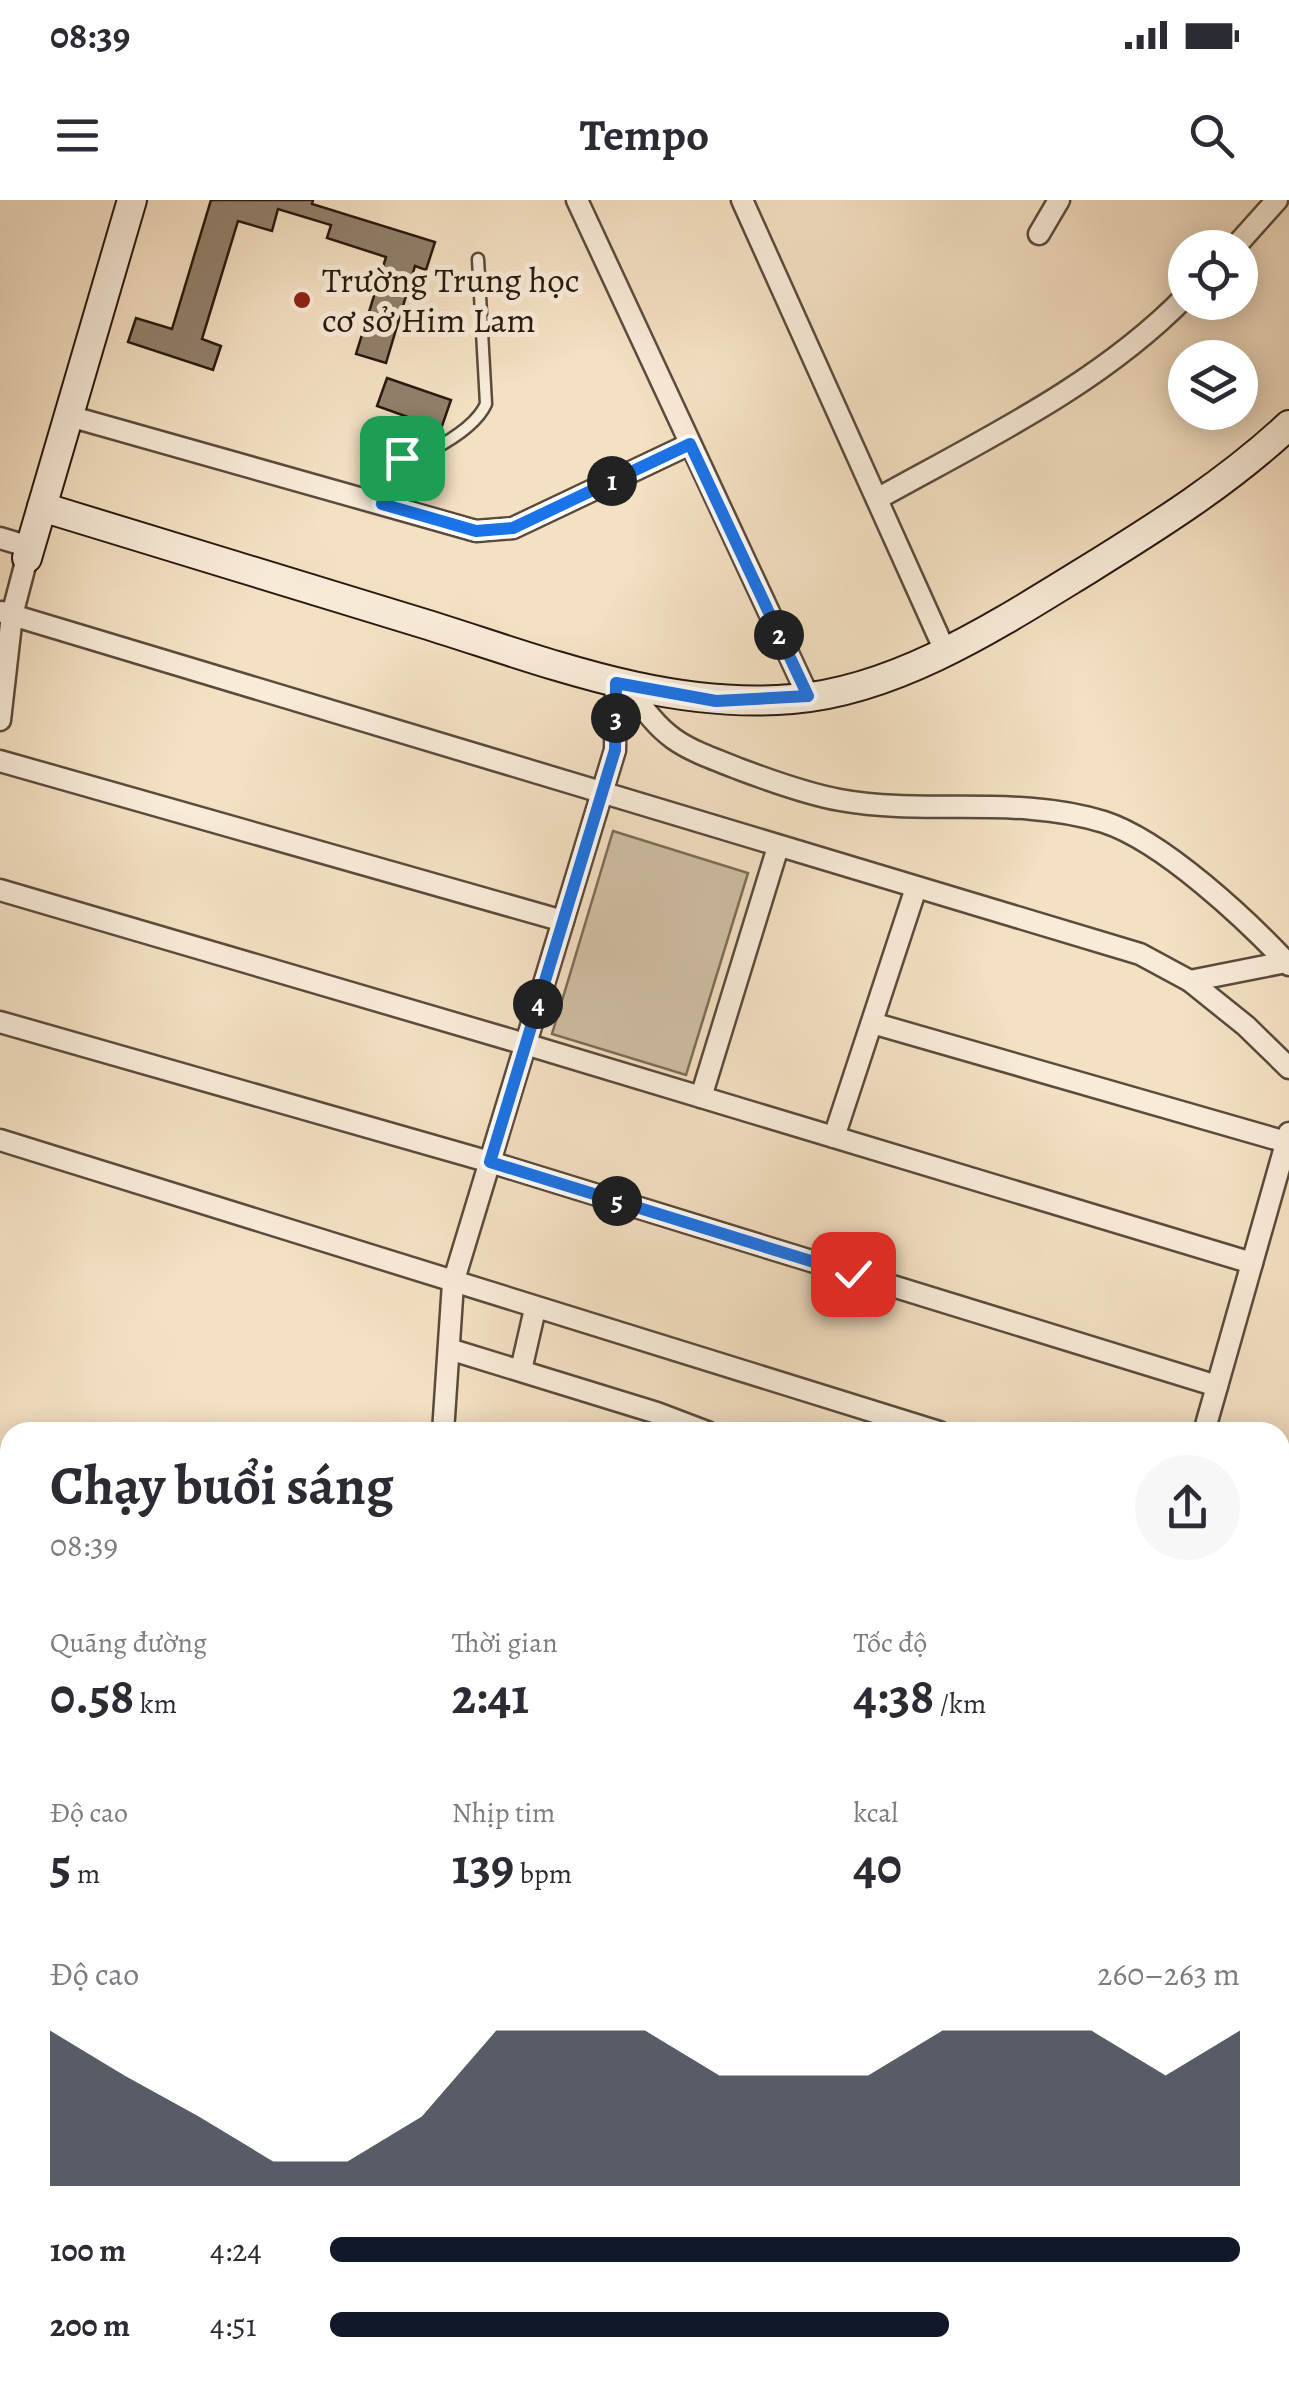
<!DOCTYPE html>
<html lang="vi">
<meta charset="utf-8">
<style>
body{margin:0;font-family:Alegreya,serif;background:#f7f7f7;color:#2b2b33;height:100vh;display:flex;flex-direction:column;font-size:38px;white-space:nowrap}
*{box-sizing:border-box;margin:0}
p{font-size:32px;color:#7c7c81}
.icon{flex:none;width:55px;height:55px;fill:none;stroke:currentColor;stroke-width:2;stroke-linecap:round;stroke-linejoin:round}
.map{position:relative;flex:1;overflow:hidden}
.drawer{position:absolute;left:0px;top:1222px;width:1290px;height:962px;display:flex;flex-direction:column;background:#fff;border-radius:30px 30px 0 0;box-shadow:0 5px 25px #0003}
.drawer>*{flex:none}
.tools{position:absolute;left:1168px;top:30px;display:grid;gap:20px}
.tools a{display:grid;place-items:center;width:90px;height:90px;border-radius:50%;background:#fff;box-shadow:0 5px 25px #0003;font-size:50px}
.pin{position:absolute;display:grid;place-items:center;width:85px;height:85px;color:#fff;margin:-42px;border-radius:20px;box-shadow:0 5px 15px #0006}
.km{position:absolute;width:50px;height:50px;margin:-25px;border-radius:50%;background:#222;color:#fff;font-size:28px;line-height:50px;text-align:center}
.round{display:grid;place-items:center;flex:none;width:105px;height:105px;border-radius:52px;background:#f7f7f7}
.head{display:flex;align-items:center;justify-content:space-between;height:170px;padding:0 50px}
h1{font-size:55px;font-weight:700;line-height:75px}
.stats{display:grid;grid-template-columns:repeat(3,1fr);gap:15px;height:170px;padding:10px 50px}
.stats div{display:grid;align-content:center}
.stats b{font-size:50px;font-weight:700}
.stats small{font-size:28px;font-weight:400}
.stats p{font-size:28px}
.chart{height:280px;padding:20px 50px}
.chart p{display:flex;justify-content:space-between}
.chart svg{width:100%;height:180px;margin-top:10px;fill:#111827;opacity:.7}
ul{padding:0 50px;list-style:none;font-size:32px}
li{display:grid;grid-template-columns:160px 120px 1fr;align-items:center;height:75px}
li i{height:25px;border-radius:12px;background:#111827}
.status{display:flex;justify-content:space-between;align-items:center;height:70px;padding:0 50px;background:#fff;direction:ltr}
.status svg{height:28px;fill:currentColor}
header{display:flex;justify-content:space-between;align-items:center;height:130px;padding:0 50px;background:#fff;font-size:45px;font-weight:700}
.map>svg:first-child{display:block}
.green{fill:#d1bea4;stroke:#7c6c59;stroke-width:2.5}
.building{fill:#92806c;stroke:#27190e;stroke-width:2.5}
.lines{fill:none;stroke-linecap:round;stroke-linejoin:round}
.lane-casing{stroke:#5a4b3b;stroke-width:15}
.street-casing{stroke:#5a4b3b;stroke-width:25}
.secondary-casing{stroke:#27190e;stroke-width:32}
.lane{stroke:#f8ebd8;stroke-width:10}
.street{stroke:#f8ebd8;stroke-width:20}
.secondary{stroke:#f8ebd8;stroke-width:28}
.route-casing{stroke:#fff;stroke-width:20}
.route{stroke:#1a73e8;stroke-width:12}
.poi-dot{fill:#8f2418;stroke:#f8ebd8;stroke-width:4}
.labels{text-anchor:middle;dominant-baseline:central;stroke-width:10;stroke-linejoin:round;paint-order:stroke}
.poi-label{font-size:35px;fill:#27190e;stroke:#f8ebd8;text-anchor:start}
</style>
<div class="status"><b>08:39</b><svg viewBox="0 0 49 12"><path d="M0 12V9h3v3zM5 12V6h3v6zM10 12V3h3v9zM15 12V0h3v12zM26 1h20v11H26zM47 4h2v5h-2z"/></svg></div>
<header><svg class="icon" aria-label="menu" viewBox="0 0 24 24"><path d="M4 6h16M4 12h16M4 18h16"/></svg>Tempo<svg class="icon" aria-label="search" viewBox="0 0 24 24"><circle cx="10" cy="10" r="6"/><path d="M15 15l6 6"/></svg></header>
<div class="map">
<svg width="1289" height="2184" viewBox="0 0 1289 2184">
<rect width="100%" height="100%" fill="#f4e0c3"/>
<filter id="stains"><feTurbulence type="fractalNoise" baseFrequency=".002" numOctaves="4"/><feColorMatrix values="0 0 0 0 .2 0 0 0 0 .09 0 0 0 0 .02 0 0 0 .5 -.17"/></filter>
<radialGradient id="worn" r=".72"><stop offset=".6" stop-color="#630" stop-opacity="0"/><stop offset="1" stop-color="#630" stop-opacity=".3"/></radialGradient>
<polygon class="green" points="613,631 748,673 686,875 552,834"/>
<g class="building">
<polygon points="211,0 313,0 312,4 435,42 426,70 415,66 386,163 356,154 386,57 327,38 331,25 278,9 272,31 238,21 202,139 221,146 213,170 128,142 136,118 172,129"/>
<polygon points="387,178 451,200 441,229 377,206"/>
</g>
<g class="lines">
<g class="lane-casing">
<g id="lane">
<path d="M382,304L394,264C406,256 419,255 432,250C451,240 477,224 486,204L478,59"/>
<polyline points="537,2175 553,2184"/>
<polyline points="614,2184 619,2175"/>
</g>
</g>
<g class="street-casing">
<g id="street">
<polyline points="577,0 808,496"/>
<polyline points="742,0 946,453"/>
<polyline points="1039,34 1059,0"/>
<polyline points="1234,48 1277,0"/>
<polyline points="69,216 476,331 513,328 690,244"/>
<path d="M877,299C983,240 1099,185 1185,97"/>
<polyline points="0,338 30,347"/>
<polyline points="2,412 12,415 27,358"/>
<path d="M627,485C665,541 677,545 739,569C771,581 807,594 840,600C928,616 1018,595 1104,622C1163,641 1247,720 1289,765"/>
<polyline points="0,520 12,415 1140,754 1190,781 1246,826 1289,868"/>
<polyline points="0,561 563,721"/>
<polyline points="0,690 525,844 1252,1063"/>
<polyline points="1190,781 1286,762"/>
<polyline points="0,822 490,962 1217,1186"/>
<polyline points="872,823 1286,942"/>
<polyline points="701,897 778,647"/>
<polyline points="834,937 916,688"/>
<polyline points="0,940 939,1232"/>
<polyline points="449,1149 657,1213 707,1232"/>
<polyline points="521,1170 535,1109"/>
<polyline points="443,1232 453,1083 615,550 616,483"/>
<polyline points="1204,1232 1289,933"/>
<polyline points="0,1320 10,1347"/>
<polyline points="1280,1402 1289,1411"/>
<polyline points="0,1709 10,1698"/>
<polyline points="0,2007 10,2001"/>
<polyline points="293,2184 298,2175"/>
</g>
</g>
<g class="secondary-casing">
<g id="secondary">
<path d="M42,307C170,346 297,385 425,424C544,461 665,510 792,499C897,491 999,424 1087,370C1158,326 1228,282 1289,225"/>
<polyline points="27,358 132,0"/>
</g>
</g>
<use href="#lane" class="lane"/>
<use href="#street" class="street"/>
<use href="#secondary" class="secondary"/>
</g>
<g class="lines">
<g class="route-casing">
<polyline id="route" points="402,258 389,273 382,304 476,331 513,328 690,244 808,496 716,501 616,483 615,550 490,962 853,1074"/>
</g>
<use href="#route" class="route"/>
</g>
<circle class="poi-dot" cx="302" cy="100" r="10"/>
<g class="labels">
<g class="poi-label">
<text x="322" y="80">Trường Trung học<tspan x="322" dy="40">cơ sở Him Lam</tspan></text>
</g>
</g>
<rect width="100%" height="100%" filter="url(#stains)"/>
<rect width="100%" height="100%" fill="url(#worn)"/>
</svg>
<div class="tools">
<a><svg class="icon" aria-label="locate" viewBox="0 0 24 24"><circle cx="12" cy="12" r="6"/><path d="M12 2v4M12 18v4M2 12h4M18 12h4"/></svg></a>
<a><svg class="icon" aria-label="layers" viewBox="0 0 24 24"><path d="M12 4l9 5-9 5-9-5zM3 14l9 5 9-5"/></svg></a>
</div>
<div class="pin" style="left:402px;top:258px;background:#1e9e55"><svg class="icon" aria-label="arrive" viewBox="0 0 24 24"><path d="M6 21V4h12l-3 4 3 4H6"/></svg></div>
<div class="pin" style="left:853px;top:1074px;background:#d93025"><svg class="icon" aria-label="check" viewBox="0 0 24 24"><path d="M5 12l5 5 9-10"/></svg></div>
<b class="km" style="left:612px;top:281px">1</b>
<b class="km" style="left:779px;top:435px">2</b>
<b class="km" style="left:616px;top:518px">3</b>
<b class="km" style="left:538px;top:804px">4</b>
<b class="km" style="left:617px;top:1001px">5</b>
<section class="drawer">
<div class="head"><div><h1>Chạy buổi sáng</h1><p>08:39</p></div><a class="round"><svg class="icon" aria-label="share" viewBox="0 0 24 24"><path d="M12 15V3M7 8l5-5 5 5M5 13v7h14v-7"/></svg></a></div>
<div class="stats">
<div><p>Quãng đường</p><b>0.58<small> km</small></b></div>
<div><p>Thời gian</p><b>2:41</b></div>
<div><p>Tốc độ</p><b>4:38<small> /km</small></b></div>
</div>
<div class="stats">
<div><p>Độ cao</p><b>5<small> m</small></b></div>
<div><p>Nhịp tim</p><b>139<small> bpm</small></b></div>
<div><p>kcal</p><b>40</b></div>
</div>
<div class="chart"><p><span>Độ cao</span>260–263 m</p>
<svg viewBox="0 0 160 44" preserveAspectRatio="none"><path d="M0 44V6L10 17L20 27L30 38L40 38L50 27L60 6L70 6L80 6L90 17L100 17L110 17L120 6L130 6L140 6L150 17L160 6V44z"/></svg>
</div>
<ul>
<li><b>100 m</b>4:24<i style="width:100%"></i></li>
<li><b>200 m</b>4:51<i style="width:68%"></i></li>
</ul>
</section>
</div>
